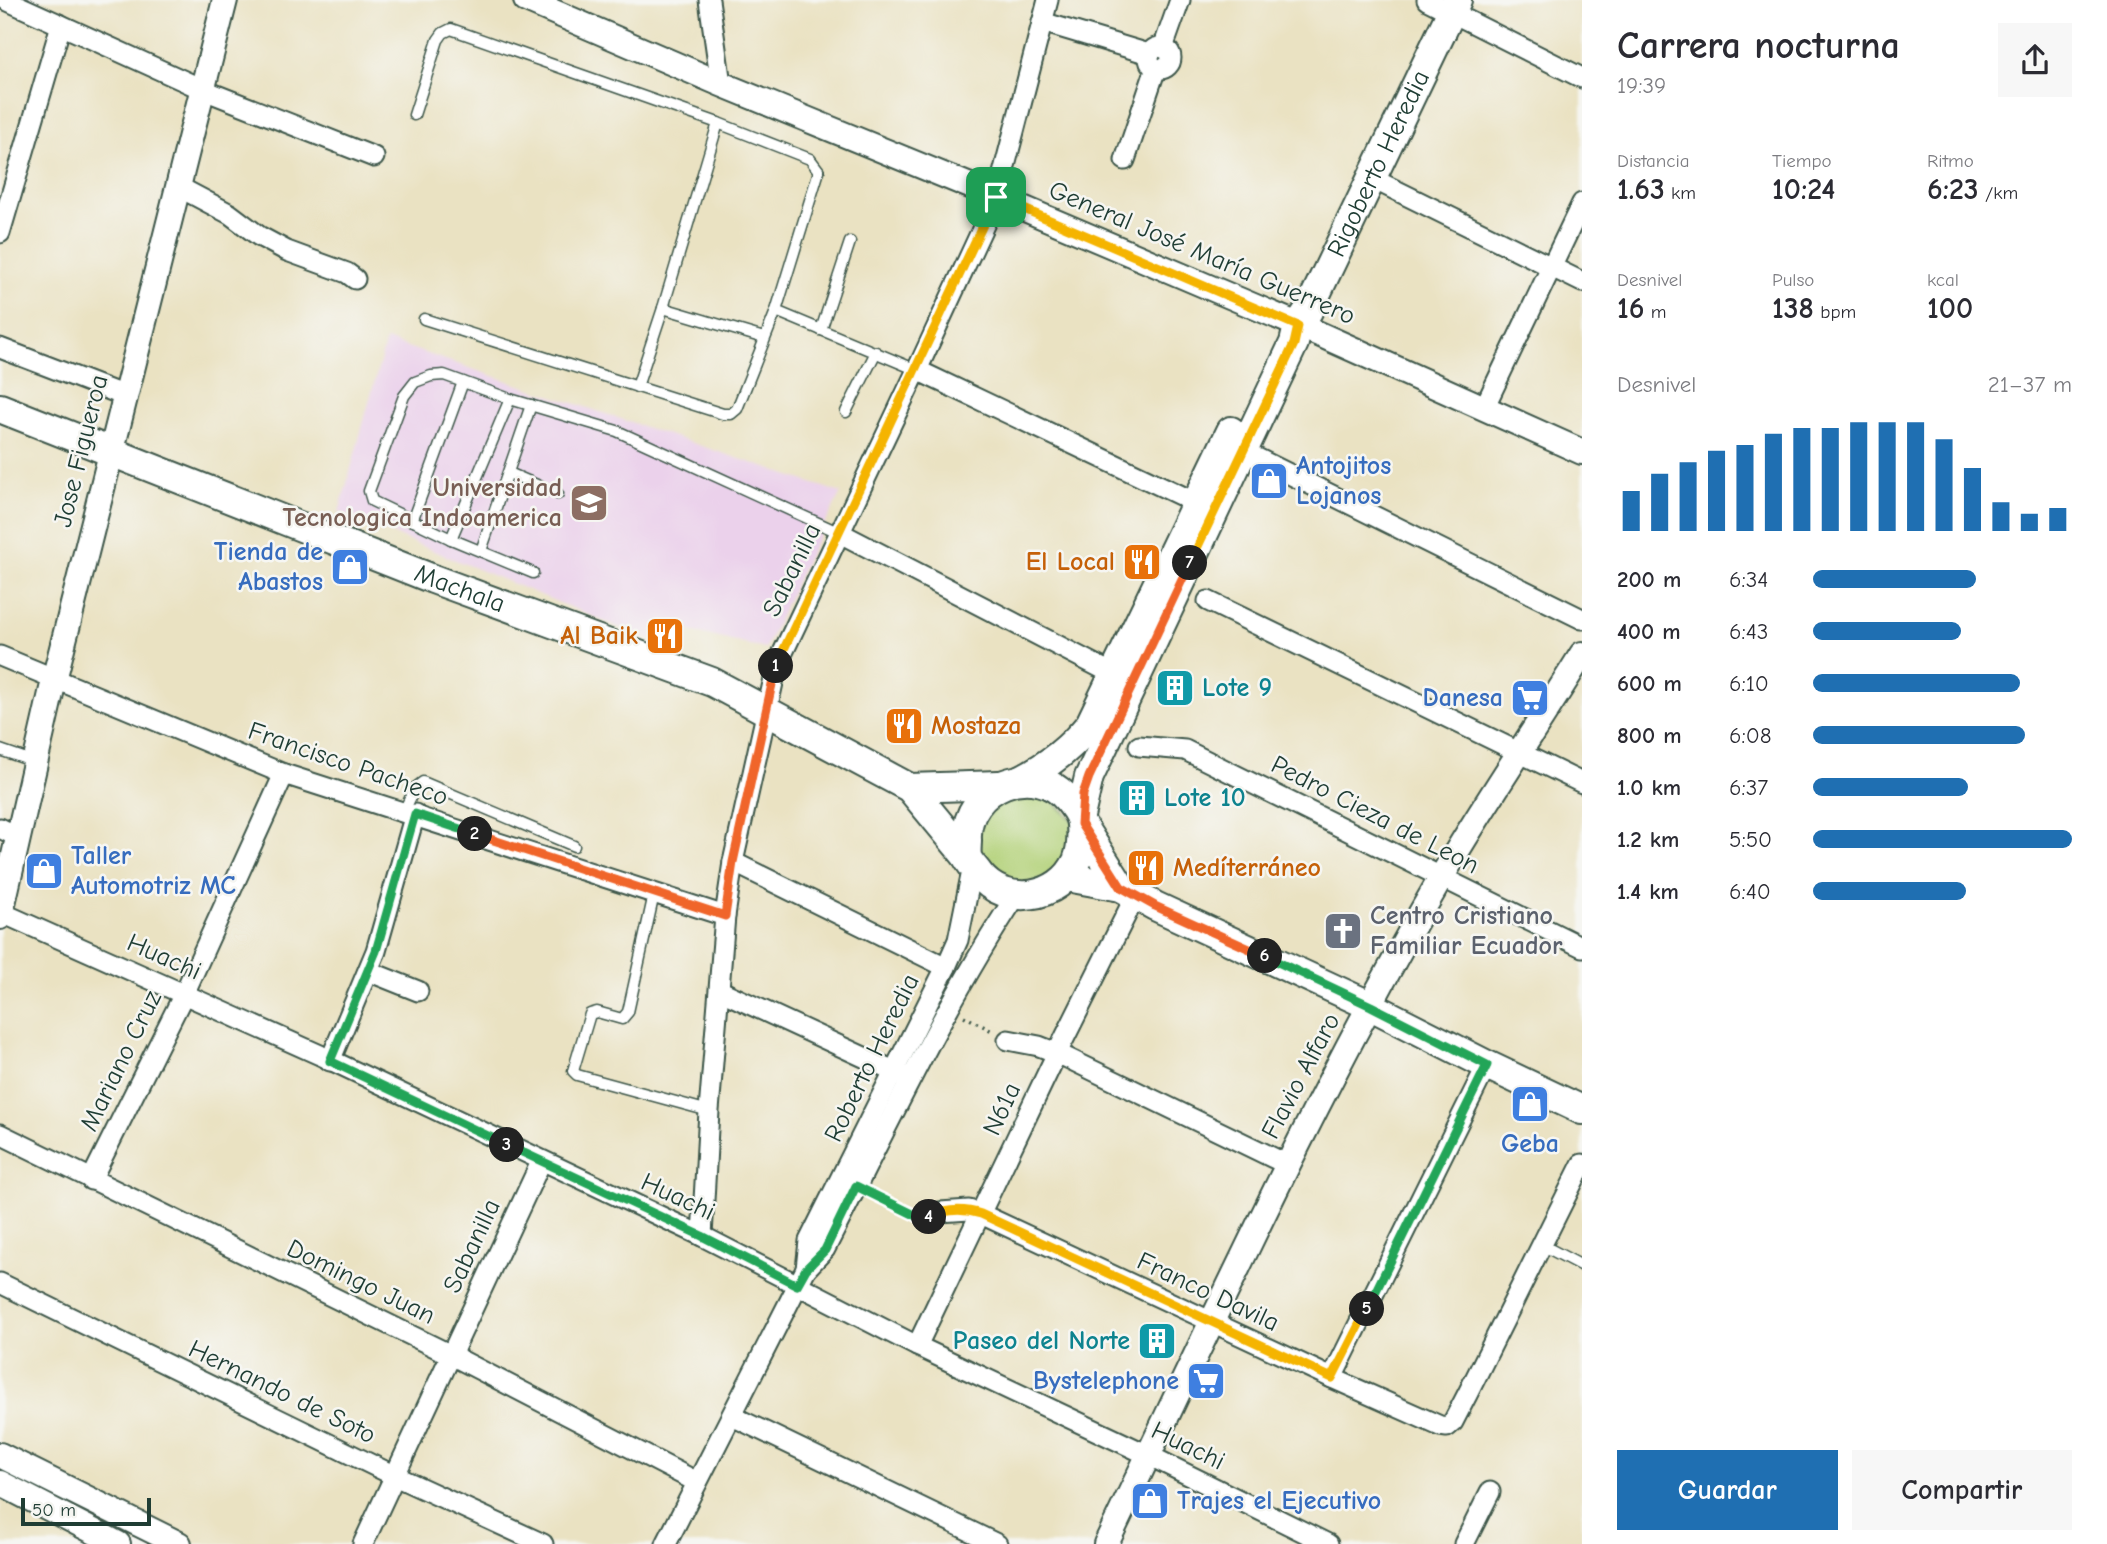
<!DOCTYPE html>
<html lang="es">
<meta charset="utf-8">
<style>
body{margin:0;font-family:"Comic Neue",sans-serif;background:#f7f7f7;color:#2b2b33;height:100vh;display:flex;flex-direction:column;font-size:26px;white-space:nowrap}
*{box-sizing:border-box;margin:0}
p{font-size:23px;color:#7c7c81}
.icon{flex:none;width:38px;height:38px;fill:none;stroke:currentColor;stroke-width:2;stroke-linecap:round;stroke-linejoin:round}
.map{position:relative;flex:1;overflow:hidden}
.drawer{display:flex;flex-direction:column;background:#fff;width:525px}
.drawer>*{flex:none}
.scale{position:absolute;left:21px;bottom:18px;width:130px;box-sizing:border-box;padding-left:7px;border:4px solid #1f3d34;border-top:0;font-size:19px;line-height:24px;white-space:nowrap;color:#1f3d34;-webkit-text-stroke:5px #f6f6f2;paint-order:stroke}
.pin{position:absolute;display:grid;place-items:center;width:60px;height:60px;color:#fff;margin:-30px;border-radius:14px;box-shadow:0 4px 10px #0006}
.km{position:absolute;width:35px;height:35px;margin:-18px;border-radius:50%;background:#222;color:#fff;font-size:19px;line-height:35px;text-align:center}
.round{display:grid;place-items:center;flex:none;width:74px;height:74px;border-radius:0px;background:#f7f7f7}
.overview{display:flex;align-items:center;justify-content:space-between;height:119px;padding:0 35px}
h1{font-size:38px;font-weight:600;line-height:52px}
.metrics{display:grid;grid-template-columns:repeat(3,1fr);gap:10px;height:119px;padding:7px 35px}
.metrics div{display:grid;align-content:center}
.metrics b{font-size:30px;font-weight:600}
.metrics small{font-size:19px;font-weight:400}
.metrics p{font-size:19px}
.chart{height:196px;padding:14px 35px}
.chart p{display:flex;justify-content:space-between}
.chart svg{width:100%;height:126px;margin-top:7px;stroke:#1f6fb2;stroke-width:6}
.cta{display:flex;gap:14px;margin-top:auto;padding:14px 35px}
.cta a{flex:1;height:80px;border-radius:0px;background:#1f6fb2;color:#fff;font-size:28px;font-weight:600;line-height:80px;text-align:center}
.cta a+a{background:#f7f7f7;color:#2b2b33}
ul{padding:0 35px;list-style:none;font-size:23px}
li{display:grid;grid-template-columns:112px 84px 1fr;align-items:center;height:52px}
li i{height:18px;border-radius:9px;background:#1f6fb2}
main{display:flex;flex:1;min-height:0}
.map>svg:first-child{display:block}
.built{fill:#ebd1eb}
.green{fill:#b2d178;stroke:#688756;stroke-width:2}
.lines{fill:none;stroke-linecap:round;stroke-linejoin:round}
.service-casing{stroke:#3d5649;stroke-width:13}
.minor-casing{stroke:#3d5649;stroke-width:23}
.tertiary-casing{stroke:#3d5649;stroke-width:28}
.secondary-casing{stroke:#3d5649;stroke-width:32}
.path{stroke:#3d5649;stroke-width:3.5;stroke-dasharray:2 5;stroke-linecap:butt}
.service{stroke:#fff;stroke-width:10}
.minor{stroke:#fff;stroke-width:19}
.tertiary{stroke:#fff;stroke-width:24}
.secondary{stroke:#fff;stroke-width:28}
.split-1-casing{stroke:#fff;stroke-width:14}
.split-2-casing{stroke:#fff;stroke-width:14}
.split-3-casing{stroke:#fff;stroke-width:14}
.split-4-casing{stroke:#fff;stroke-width:14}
.split-5-casing{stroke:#fff;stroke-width:14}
.split-6-casing{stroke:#fff;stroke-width:14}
.split-7-casing{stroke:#fff;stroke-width:14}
.split-8-casing{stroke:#fff;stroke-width:14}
.split-1{stroke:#f5b400;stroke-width:9}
.split-2{stroke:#f0652b;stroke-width:9}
.split-3{stroke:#22a559;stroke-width:9}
.split-4{stroke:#22a559;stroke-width:9}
.split-5{stroke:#f5b400;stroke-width:9}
.split-6{stroke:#22a559;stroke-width:9}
.split-7{stroke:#f0652b;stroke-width:9}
.split-8{stroke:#f5b400;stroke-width:9}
.labels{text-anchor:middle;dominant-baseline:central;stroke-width:5;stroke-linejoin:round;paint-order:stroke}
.street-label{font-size:26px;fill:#1f3d34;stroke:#f6f6f2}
.shop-label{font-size:26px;font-weight:bold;fill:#366cbe;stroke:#f6f6f2;text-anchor:start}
.education-label{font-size:26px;font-weight:bold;fill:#785e54;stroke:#f6f6f2;text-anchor:end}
.food-label{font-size:26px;font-weight:bold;fill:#c56008;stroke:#f6f6f2;text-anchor:end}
.culture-label{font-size:26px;font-weight:bold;fill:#0d838f;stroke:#f6f6f2;text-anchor:start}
.worship-label{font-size:26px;font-weight:bold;fill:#5b616d;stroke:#f6f6f2;text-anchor:start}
</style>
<main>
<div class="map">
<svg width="1582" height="1544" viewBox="0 0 1582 1544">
<rect width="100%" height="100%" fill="#f6f6f2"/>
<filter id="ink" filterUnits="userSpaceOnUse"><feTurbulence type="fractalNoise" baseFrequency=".0143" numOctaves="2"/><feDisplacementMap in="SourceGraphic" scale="14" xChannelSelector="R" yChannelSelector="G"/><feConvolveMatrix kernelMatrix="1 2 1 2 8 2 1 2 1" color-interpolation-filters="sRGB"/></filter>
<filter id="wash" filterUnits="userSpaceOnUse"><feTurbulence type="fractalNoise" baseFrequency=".00686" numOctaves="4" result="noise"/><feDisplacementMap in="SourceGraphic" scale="28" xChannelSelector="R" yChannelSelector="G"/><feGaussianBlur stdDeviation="1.57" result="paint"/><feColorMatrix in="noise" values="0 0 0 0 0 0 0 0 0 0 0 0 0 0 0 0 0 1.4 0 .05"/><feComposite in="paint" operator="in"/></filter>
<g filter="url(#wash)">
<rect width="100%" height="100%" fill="#eae2c2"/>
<polygon class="built" points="386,340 841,493 804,565 765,649 658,623 652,641 339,512"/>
<polygon class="green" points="1038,787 1074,821 1065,870 1020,889 979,861 973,828 990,799"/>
</g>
<g filter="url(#ink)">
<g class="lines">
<g class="service-casing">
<g id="service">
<polyline points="414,115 438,40 443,33 451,29 718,123 663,308 637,387"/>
<polyline points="718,123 810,159 819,171 776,311"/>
<polyline points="663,308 764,338"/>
<polyline points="424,319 723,414 731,414 737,409 776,311 917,370"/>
<polyline points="821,330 850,242"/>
<polyline points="846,412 876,352"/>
<polyline points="509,473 558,494"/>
<polyline points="412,521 463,382"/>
<polyline points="451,539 510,399"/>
<polyline points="481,551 531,405"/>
<polyline points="533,573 451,539 372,501 369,491 404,396 415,382 431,376 444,375 510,399 617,431 840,533"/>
<polyline points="0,750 35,762"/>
<polyline points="404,811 415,788 423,782 574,846"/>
<polyline points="654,894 628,1012 622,1019 597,1012 590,1014 573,1071 577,1075 709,1111"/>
<polyline points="1542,1245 1582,1266"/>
</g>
</g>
<g class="minor-casing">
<g id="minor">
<polyline points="6,0 204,90 374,157"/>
<polyline points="709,0 721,84"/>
<polyline points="1427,0 1582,78"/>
<polyline points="1042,22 1149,54"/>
<circle cx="1160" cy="58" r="11"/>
<polyline points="1163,48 1180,0"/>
<polyline points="1125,160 1156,68"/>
<polyline points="1371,178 1582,282"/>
<polyline points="179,187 230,214 259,236 287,251 347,273 355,279"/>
<polyline points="0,233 61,25"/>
<polyline points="0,348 125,396"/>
<polyline points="917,370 1207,508"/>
<polyline points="1484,408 1582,203"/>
<polyline points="1257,458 1582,619"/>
<polyline points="840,533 1113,674"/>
<polyline points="1208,601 1582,783"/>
<polyline points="0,656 284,774 725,916"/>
<polyline points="1139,746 1185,750 1582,947"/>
<polyline points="0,828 18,837"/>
<polyline points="733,862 946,967"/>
<polyline points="0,912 320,1055 702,1236 917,1346 1148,1455 1328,1544"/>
<polyline points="368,971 418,991"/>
<polyline points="721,991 907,1077"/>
<polyline points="1008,1040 1039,1046 1057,1053 1288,1165"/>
<polyline points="330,1061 376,951 415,814"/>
<polyline points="0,1134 451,1355 697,1482"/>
<polyline points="91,1180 184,994 284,774"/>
<polyline points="940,1212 969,1210 981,1214 1332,1378 1440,1426 1447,1427 1453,1422 1468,1393 1582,1164"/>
<polyline points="702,1236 709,1111 725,916 733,862 777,665 917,370 997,197 1048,0"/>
<polyline points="806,1269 809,1241 946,967 958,940 973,866"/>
<polyline points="0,1283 395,1476 543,1544"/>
<polyline points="917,1346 1057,1053 1136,895"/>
<polyline points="1332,1378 1487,1065"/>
<polyline points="732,1416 997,1544"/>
<polyline points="363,1544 541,1162"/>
<path d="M666,1544L806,1269L825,1249C886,1130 942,1008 1016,896"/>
<polyline points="1464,1544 1490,1492"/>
</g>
</g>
<g class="tertiary-casing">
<g id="tertiary">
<polyline points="526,0 721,84 997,197 1319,334 1582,452"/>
<polyline points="0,917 54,680 225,0"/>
<polyline points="0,1455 179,1544"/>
<polyline points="0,1483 118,1544"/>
<path d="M1106,1544C1213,1321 1316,1092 1441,878C1485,802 1536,729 1582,654"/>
</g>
</g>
<g class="secondary-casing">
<g id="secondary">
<path id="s1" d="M0,408L433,579L712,682L910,788L967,857"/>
<path d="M1022,779C1049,765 1071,748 1090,724L1231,431"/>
<polyline points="910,788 999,785"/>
<path id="s2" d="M1080,816L1089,777L1294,343L1298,326L1308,311L1457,0"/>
<path d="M1081,824C1082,837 1082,849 1077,861C1060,899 1005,908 979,874C976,869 969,863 967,857C966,852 967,845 967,840C964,787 1035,757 1069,801C1075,809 1080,814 1081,824L1121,887"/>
<polyline points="1067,877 1121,887 1155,906 1371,1006 1487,1065 1582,1110"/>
</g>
</g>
<g class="path">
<polyline points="964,1016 994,1032"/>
<polyline points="872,1194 925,1219"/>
</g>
<use href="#service" class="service"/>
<use href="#minor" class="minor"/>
<use href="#tertiary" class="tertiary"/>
<use href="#secondary" class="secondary"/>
</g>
</g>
<g class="lines" filter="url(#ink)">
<g class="split-1-casing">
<polyline id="split-1" points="776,666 996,197"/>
</g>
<g class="split-2-casing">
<polyline id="split-2" points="475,834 725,916 733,862 776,666"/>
</g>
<g class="split-3-casing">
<polyline id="split-3" points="475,834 415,814 376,951 330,1061 507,1145"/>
</g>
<g class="split-4-casing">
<polyline id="split-4" points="507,1145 702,1236 797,1285 806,1269 825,1250 856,1186 925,1220 929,1217"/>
</g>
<g class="split-5-casing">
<path id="split-5" d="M929,1217C946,1209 963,1208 981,1214L1332,1378L1367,1309"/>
</g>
<g class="split-6-casing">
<polyline id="split-6" points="1265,956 1371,1006 1487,1065 1367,1309"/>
</g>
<g class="split-7-casing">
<polyline id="split-7" points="1190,563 1089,777 1083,794 1081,824 1121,887 1155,906 1265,956"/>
</g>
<g class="split-8-casing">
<polyline id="split-8" points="996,197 1298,326 1294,344 1190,563"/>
</g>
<use href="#split-1" class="split-1"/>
<use href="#split-2" class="split-2"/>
<use href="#split-3" class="split-3"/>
<use href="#split-4" class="split-4"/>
<use href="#split-5" class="split-5"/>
<use href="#split-6" class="split-6"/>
<use href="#split-7" class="split-7"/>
<use href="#split-8" class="split-8"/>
</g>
<defs>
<g id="shop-square" transform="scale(2.0125)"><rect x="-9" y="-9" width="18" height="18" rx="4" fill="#3f7fe0" stroke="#f6f6f2"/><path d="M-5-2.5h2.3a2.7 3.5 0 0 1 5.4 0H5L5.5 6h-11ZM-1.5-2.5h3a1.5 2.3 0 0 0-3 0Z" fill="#fff"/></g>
<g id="university-square" transform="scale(2.0125)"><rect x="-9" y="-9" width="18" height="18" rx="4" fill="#8d6e63" stroke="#f6f6f2"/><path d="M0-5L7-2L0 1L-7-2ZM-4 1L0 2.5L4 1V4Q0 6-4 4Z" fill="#fff"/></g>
<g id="restaurant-square" transform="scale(2.0125)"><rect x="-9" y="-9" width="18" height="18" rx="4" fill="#e8710a" stroke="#f6f6f2"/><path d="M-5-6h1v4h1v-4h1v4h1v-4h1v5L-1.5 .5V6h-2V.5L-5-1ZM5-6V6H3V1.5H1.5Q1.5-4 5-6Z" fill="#fff"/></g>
<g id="building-square" transform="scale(2.0125)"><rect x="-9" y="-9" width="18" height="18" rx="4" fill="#0f9aa8" stroke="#f6f6f2"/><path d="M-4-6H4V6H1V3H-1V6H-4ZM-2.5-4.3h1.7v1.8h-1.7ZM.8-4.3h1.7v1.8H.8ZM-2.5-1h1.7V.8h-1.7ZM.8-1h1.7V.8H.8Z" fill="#fff"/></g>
<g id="supermarket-square" transform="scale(2.0125)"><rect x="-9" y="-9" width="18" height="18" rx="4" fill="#3f7fe0" stroke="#f6f6f2"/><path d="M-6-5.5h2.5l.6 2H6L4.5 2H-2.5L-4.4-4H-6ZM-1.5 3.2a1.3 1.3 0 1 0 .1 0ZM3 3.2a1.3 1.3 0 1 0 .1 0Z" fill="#fff"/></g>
<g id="church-square" transform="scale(2.0125)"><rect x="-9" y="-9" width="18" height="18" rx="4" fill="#6b7280" stroke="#f6f6f2"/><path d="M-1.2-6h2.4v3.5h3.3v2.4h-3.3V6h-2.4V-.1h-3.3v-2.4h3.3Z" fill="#fff"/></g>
</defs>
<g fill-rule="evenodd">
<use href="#shop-square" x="1269" y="481"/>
<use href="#university-square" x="589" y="503"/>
<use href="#restaurant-square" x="1142" y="562"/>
<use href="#shop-square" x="350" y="567"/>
<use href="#restaurant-square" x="665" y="636"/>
<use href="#building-square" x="1175" y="688"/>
<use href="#supermarket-square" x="1530" y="698"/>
<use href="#restaurant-square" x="904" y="726"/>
<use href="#building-square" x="1137" y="798"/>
<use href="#restaurant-square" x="1146" y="868"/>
<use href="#shop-square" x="44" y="871"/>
<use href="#church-square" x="1343" y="931"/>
<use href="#shop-square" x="1530" y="1104"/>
<use href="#building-square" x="1157" y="1341"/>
<use href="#supermarket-square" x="1206" y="1381"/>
<use href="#shop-square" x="1150" y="1501"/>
</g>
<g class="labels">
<g class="street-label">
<text stroke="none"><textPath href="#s2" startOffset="719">Rigoberto Heredia</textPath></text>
<text transform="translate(1202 253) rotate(23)">General José María Guerrero</text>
<text transform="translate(81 451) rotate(-76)">Jose Figueroa</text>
<text transform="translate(792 570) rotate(-64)">Sabanilla</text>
<text stroke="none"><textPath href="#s1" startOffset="494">Machala</textPath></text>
<text transform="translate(348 764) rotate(19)">Francisco Pacheco</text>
<text transform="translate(1375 815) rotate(27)">Pedro Cieza de Leon</text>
<text transform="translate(164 957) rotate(24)">Huachi</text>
<text transform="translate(872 1058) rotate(-64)">Roberto Heredia</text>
<text transform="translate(121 1061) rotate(-64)">Mariano Cruz</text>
<text transform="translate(1301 1076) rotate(-62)">Flavio Alfaro</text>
<text transform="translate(1002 1109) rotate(-65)">N61a</text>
<text transform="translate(678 1197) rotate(25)">Huachi</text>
<text transform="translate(472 1246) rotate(-65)">Sabanilla</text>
<text transform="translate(361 1282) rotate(26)">Domingo Juan</text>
<text transform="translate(1208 1292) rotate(25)">Franco Davila</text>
<text transform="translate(282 1392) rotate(26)">Hernando de Soto</text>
<text transform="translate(1188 1446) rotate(26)">Huachi</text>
</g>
<g class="shop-label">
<text x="1296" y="466">Antojitos<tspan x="1296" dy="30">Lojanos</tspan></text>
<text x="323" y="552" text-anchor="end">Tienda de<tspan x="323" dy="30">Abastos</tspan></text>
<text x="1503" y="698" text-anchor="end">Danesa</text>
<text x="71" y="856">Taller<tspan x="71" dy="30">Automotriz MC</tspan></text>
<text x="1530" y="1144" text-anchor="middle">Geba</text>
<text x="1179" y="1381" text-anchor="end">Bystelephone</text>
<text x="1177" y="1501">Trajes el Ejecutivo</text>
</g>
<g class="education-label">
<text x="562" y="488">Universidad<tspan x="562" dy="30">Tecnologica Indoamerica</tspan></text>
</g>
<g class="food-label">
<text x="1115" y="562">El Local</text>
<text x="638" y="636">Al Baik</text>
<text x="931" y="726" text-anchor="start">Mostaza</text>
<text x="1173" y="868" text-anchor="start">Medíterráneo</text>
</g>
<g class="culture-label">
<text x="1202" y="688">Lote 9</text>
<text x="1164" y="798">Lote 10</text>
<text x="1130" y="1341" text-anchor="end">Paseo del Norte</text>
</g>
<g class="worship-label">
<text x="1370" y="916">Centro Cristiano<tspan x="1370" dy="30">Familiar Ecuador</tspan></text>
</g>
</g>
</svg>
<div class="scale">50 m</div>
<div class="pin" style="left:996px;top:197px;background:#1e9e55"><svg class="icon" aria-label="arrive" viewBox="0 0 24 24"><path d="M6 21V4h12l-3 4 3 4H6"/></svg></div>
<b class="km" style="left:776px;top:666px">1</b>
<b class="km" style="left:475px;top:834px">2</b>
<b class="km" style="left:507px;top:1145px">3</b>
<b class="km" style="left:929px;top:1217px">4</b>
<b class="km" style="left:1367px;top:1309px">5</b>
<b class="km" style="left:1265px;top:956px">6</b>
<b class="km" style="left:1190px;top:563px">7</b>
</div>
<section class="drawer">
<div class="overview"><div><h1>Carrera nocturna</h1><p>19:39</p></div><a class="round"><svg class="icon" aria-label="share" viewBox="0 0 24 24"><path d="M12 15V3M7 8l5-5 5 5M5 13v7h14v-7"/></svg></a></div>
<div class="metrics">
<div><p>Distancia</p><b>1.63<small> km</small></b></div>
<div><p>Tiempo</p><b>10:24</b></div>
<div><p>Ritmo</p><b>6:23<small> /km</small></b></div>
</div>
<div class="metrics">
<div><p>Desnivel</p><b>16<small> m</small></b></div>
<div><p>Pulso</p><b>138<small> bpm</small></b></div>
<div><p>kcal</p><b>100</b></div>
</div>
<div class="chart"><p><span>Desnivel</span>21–37 m</p>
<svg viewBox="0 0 160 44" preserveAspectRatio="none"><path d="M5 44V30M15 44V24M25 44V20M35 44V16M45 44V14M55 44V10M65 44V8M75 44V8M85 44V6M95 44V6M105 44V6M115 44V12M125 44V22M135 44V34M145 44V38M155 44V36"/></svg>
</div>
<ul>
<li><b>200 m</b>6:34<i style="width:63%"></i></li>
<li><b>400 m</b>6:43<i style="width:57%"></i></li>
<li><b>600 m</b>6:10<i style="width:80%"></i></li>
<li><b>800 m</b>6:08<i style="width:82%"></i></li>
<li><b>1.0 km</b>6:37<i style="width:60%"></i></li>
<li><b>1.2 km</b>5:50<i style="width:100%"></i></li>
<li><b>1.4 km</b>6:40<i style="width:59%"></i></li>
</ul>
<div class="cta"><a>Guardar</a><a>Compartir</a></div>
</section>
</main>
